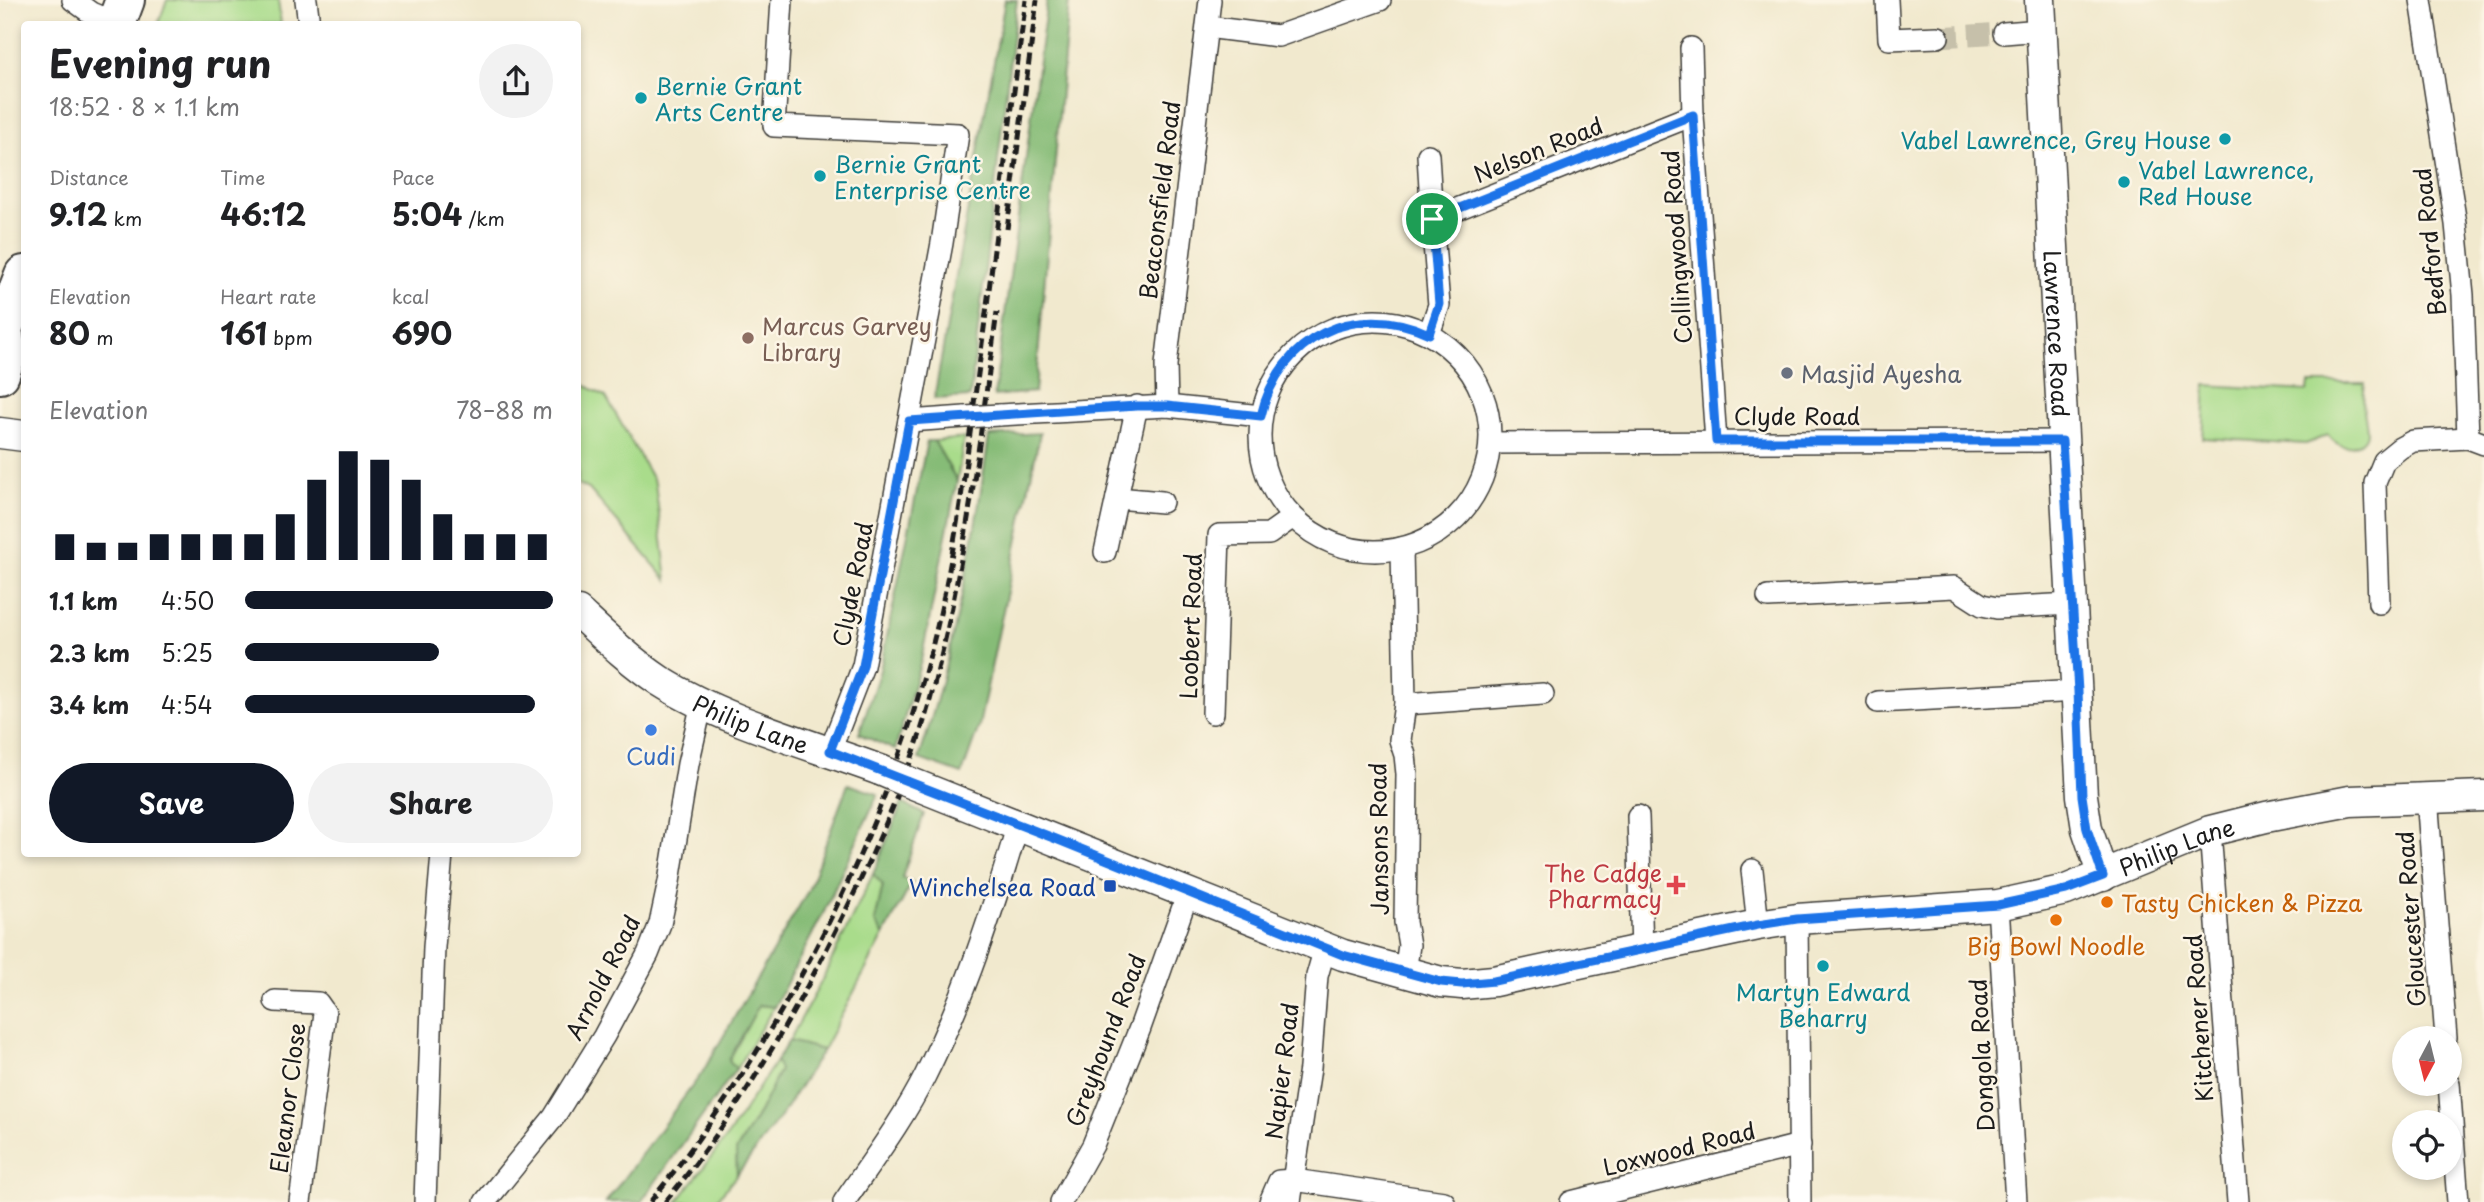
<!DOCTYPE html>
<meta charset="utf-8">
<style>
body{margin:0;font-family:"Playpen Sans",sans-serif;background:#f2f2f2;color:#202124;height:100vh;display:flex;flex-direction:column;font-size:26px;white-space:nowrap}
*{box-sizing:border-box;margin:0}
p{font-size:23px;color:#757577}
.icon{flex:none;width:38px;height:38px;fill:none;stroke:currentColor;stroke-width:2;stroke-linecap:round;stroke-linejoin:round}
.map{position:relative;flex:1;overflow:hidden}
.details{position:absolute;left:21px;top:21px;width:560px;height:836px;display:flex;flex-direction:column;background:#fff;border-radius:7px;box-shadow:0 4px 10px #0003}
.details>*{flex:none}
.needle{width:46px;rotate:187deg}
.controls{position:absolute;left:2392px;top:1026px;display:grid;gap:14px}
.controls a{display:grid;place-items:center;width:70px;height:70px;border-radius:50%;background:#fff;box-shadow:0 4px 10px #0003;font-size:35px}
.pin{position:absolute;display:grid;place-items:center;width:60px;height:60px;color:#fff;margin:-30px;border:4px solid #fff;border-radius:50%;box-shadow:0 2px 7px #0007}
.round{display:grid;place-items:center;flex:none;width:74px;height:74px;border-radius:37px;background:#f2f2f2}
.headline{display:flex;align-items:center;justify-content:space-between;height:119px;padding:0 28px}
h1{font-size:38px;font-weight:700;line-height:52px}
.metrics{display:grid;grid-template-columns:repeat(3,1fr);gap:10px;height:119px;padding:7px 28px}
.metrics div{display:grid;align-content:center}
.metrics b{font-size:30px;font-weight:700}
.metrics small{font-size:19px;font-weight:400}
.metrics p{font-size:19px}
.chart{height:196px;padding:14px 28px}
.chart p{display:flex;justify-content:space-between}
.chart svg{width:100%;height:126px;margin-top:7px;stroke:#111827;stroke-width:6}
.cta{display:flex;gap:14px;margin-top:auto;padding:14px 28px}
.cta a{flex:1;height:80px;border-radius:42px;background:#111827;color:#fff;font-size:28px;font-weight:700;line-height:80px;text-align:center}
.cta a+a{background:#f2f2f2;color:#202124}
ul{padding:0 28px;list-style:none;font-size:23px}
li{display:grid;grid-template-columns:112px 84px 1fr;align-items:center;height:52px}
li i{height:18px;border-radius:9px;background:#111827}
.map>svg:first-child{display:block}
.green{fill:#a9dc8b;stroke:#627c54;stroke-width:2}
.forest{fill:#86bc77;stroke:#516c4a;stroke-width:2}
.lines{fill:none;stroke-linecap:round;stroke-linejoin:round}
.street-tunnel{stroke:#c6c0aa;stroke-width:21;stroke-dasharray:21 10;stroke-linecap:butt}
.street-casing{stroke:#3c3b37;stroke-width:24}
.secondary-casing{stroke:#3c3b37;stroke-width:33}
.highway-casing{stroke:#3c3b37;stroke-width:42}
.street{stroke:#fff;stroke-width:21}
.secondary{stroke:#fff;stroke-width:30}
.highway{stroke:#fff;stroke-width:38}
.rail{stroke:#1c1c1c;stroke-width:5;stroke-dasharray:10 5;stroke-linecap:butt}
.street-bridge-casing{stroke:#3c3b37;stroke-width:24;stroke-linecap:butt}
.secondary-bridge-casing{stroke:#3c3b37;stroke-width:33;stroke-linecap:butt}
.street-bridge{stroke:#fff;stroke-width:21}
.secondary-bridge{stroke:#fff;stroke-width:30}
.route-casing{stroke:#fff;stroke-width:14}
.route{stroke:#1a73e8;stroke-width:9}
.culture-dot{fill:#0f9aa8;stroke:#fcf5e5;stroke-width:2.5}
.education-dot{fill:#8d6e63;stroke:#fcf5e5;stroke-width:2.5}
.worship-dot{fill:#6b7280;stroke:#fcf5e5;stroke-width:2.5}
.shop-dot{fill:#3f7fe0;stroke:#fcf5e5;stroke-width:2.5}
.health-dot{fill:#e0444e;stroke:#fcf5e5;stroke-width:2.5}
.transit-dot{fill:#1a4fb4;stroke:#fcf5e5;stroke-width:2.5}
.food-dot{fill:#e8710a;stroke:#fcf5e5;stroke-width:2.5}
.labels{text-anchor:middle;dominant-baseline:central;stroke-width:5;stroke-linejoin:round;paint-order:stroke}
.culture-label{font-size:23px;fill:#0d838f;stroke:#fcf5e5;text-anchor:start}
.street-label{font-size:23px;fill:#1c1c1c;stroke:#fcf5e5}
.education-label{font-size:23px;fill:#785e54;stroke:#fcf5e5;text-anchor:start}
.worship-label{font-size:23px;fill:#5b616d;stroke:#fcf5e5;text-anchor:start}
.shop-label{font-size:23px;fill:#366cbe;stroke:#fcf5e5}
.health-label{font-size:23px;fill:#be3a42;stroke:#fcf5e5;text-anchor:end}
.transit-label{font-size:23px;fill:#164399;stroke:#fcf5e5;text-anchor:end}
.food-label{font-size:23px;fill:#c56008;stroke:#fcf5e5;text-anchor:start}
</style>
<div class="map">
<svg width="2484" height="1202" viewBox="0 0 2484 1202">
<rect width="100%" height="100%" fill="#fcf5e5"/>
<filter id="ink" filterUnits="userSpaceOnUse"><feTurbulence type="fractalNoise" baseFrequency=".0143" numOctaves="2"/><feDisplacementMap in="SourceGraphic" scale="14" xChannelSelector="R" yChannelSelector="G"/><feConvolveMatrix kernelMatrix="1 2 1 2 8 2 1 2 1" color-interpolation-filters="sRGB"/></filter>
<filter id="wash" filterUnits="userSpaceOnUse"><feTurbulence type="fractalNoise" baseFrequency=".00686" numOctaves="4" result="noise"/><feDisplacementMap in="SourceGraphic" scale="28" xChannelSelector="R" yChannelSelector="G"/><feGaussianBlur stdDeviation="1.57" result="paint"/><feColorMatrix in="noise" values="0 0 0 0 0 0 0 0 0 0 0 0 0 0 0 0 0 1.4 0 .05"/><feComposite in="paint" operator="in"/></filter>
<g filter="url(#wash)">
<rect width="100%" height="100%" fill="#f1e9ce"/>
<g class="green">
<polygon points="167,0 278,0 281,24 158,24"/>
<path d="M2309,383H2365C2364,391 2362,402 2364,411C2366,425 2374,441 2352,446C2341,448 2334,443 2328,435L2306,444L2203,438L2206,385L2308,391Z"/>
<polygon points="578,384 583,384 606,397 655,483 667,580 589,489 578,484"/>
<polygon points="964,438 957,481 934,441"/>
<polygon points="873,874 883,884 875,922 884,935 823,1050 789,1041 820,984"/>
<polygon points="759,1005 774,1007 736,1069 729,1060"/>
<polygon points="776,1061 781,1070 760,1111 736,1151 737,1175 715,1202 677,1202 729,1134"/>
</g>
<g class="forest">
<polygon points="1005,0 1017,0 970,397 934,399"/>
<polygon points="1047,0 1069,0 1035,392 994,396"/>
<path d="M1040,433L979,726L962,774L919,759C953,654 974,545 989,436Z"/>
<polygon points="927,441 934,441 957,481 921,661 895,750 859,734 880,670"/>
<polygon points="848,784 878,794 823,914 774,1007 759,1005 729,1060 736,1069 641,1202 606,1202 702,1073 808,891"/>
<polygon points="902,803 924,814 902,878 912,883 884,935 875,922 883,885 873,874"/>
<polygon points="789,1041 823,1050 782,1114 737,1175 736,1151 760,1111 780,1070 776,1061"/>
</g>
</g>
<g filter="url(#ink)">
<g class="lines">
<polyline class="street-tunnel" points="1938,37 2004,33"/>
<g class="street-casing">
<g id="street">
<polyline points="73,0 91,13 117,24"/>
<polyline points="306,0 309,24"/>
<polyline points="782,0 774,126 958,134 942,243 863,666 830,751"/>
<polyline points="1887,0 1889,39 1938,37"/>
<polyline points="2421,0 2456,224 2463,295 2468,438"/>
<polyline points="1207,27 1278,36 1380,0"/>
<polyline points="2004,33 2041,30"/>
<polyline points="1691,48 1693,115 1716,441"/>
<polyline points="1428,155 1432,219"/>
<circle cx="1375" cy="436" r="115"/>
<polyline points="1429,334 1439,305 1432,219 1693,115"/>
<polyline points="1167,406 1166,365 1210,0"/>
<polyline points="999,415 1167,406 1261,416"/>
<polyline points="909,421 965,417"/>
<polyline points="1491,443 2062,441"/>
<polyline points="1117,498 1162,502"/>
<polyline points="1402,548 1405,704 1400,740 1405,755 1407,774 1405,922 1409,945 1405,973"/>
<polyline points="1105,552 1137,406"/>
<polyline points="1768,597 1954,587 1982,605 1997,608 2072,604"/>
<polyline points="2379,603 2375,483 2384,461 2400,448 2413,441 2468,438 2484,444"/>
<polyline points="1878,702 2078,691"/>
<polyline points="1405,704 1543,694"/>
<polyline points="1213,713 1219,535 1269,534 1293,517"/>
<polyline points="2427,797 2446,1038"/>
<polyline points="1638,816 1642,951"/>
<polyline points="2210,831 2238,1202"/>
<polyline points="1752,870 1758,925"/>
<polyline points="1998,905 2016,1202"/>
<polyline points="1797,919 1800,1202"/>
<polyline points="275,1001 318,1003 325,1013 300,1202"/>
<polyline points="2449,1083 2458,1202"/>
<polyline points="425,1202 434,947 442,854"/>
<polyline points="485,1202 554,1117 604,1036 648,954 660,924 669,882 688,764 702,703"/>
<path d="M844,1202C872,1161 903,1120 925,1076C965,996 993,910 1018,824"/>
<polyline points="1061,1202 1093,1145 1140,1028 1188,893"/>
<polyline points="1270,1202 1279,1181 1294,1180 1444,1202"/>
<polyline points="1290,1202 1310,1068 1317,976 1325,948"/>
<polyline points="1571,1202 1800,1145"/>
</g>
</g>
<g class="secondary-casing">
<g id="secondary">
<path id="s1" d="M2040,0L2082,796L2087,829L2103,876"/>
<polyline points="0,433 24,436"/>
<path id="s2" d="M578,612C604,636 630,661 660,681C723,721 810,744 880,770"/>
<path id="s3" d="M906,781L1343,955L1441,982L1462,984L1494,981L1758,925L1797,919L1998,905L2066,890L2210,831L2266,817L2350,801L2484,796"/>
</g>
</g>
<g class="highway-casing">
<g id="highway">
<polyline points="116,24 125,0"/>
<polyline points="0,374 7,354 3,329 24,275"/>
</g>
</g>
<use href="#street" class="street"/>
<use href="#secondary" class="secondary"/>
<use href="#highway" class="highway"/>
<g class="rail">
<polyline points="1007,229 1037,0"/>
<path d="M650,1202C776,1046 876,855 928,662C952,575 963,485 975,396C993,264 1008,132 1026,0"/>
<path d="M665,1202C738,1114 796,1013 846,910C878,844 909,775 929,704C964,576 979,444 997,312"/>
</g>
<g class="street-bridge-casing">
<polyline id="street-bridge" points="965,417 999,415"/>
</g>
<g class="secondary-bridge-casing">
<polyline id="secondary-bridge" points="880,770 906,781"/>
</g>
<use href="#street-bridge" class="street-bridge"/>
<use href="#secondary-bridge" class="secondary-bridge"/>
</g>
</g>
<g class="lines" filter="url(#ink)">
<g class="route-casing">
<path id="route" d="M1693,115L1716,441H2062L2078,691L2082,796L2087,829L2103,876L2066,890L1998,905L1797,919L1758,925L1494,981L1462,984L1441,982L1343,955L1056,839L830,751L863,666L909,421L1137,406H1167L1261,416C1279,337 1355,300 1429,334L1439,304L1432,219Z"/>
</g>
<use href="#route" class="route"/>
</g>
<g class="culture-dot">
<circle cx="641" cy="98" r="7"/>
<circle cx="2225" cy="139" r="7"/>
<circle cx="820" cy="176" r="7"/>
<circle cx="2124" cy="182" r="7"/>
<circle cx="1823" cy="966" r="7"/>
</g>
<circle class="education-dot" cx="748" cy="338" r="7"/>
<circle class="worship-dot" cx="1787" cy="373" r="7"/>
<circle class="shop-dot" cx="651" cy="730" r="7"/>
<path class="health-dot" d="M1672.5 874.5h7v7h7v7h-7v7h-7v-7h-7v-7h7z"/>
<rect class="transit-dot" x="1103" y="879" width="14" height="14" rx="3.5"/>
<g class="food-dot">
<circle cx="2107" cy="902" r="7"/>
<circle cx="2056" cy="920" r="7"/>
</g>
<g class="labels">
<g class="culture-label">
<text x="655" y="85">Bernie Grant<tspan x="655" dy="26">Arts Centre</tspan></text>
<text x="2211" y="139" text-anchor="end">Vabel Lawrence, Grey House</text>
<text x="834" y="163">Bernie Grant<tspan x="834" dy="26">Enterprise Centre</tspan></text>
<text x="2138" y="169">Vabel Lawrence,<tspan x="2138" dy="26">Red House</tspan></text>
<text x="1823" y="991" text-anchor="middle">Martyn Edward<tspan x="1823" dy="26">Beharry</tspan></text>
</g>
<g class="street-label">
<text transform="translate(1538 149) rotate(-22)">Nelson Road</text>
<text transform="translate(1159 200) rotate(-83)">Beaconsfield Road</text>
<text transform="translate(2429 242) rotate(-96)">Bedford Road</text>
<text transform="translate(1676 247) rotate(-94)">Collingwood Road</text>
<text stroke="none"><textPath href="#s1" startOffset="334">Lawrence Road</textPath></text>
<text x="1797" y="415">Clyde Road</text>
<text transform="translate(852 584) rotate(-79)">Clyde Road</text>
<text transform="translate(1190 626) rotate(-88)">Loobert Road</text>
<text stroke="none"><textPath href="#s2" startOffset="208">Philip Lane</textPath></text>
<text transform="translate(1378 839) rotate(-91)">Jansons Road</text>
<text stroke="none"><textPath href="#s3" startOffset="1325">Philip Lane</textPath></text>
<text transform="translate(2410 919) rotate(-94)">Gloucester Road</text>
<text transform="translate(602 977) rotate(-63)">Arnold Road</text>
<text transform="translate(2198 1018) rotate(-94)">Kitchener Road</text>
<text transform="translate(1105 1040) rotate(-69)">Greyhound Road</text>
<text transform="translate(1981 1055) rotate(-93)">Dongola Road</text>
<text transform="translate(1281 1071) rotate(-83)">Napier Road</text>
<text transform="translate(287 1098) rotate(-83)">Eleanor Close</text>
<text transform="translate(1679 1148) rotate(-14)">Loxwood Road</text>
</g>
<g class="education-label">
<text x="762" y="325">Marcus Garvey<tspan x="762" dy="26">Library</tspan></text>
</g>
<g class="worship-label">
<text x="1801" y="373">Masjid Ayesha</text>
</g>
<g class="shop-label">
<text x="651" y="755">Cudi</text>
</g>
<g class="health-label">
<text x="1662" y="872">The Cadge<tspan x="1662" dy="26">Pharmacy</tspan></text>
</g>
<g class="transit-label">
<text x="1096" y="886">Winchelsea Road</text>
</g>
<g class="food-label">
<text x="2121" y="902">Tasty Chicken &amp; Pizza</text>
<text x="2056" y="945" text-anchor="middle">Big Bowl Noodle</text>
</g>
</g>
</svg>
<div class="controls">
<a><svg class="needle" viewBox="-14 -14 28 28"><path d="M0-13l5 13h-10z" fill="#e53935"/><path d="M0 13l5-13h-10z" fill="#757577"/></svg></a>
<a><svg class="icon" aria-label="locate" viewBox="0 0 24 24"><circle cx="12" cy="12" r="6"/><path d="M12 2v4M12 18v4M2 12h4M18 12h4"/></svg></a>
</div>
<div class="pin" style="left:1432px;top:219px;background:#1e9e55"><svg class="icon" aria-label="arrive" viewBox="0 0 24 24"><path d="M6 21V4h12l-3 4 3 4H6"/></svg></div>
<section class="details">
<div class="headline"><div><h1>Evening run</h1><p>18:52 · 8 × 1.1 km</p></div><a class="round"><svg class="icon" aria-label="share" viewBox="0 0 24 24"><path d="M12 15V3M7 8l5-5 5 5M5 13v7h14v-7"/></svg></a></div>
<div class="metrics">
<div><p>Distance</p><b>9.12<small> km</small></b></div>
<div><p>Time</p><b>46:12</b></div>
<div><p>Pace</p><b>5:04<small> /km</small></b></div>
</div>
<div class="metrics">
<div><p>Elevation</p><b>80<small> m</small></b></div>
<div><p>Heart rate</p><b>161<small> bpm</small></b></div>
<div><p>kcal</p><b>690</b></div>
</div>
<div class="chart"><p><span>Elevation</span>78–88 m</p>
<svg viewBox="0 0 160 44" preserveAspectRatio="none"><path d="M5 44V35M15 44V38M25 44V38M35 44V35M45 44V35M55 44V35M65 44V35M75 44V28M85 44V16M95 44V6M105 44V9M115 44V16M125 44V28M135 44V35M145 44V35M155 44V35"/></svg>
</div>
<ul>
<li><b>1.1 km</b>4:50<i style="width:100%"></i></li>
<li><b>2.3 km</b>5:25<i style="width:63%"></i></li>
<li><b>3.4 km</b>4:54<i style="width:94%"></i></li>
</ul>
<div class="cta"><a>Save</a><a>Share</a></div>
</section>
</div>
